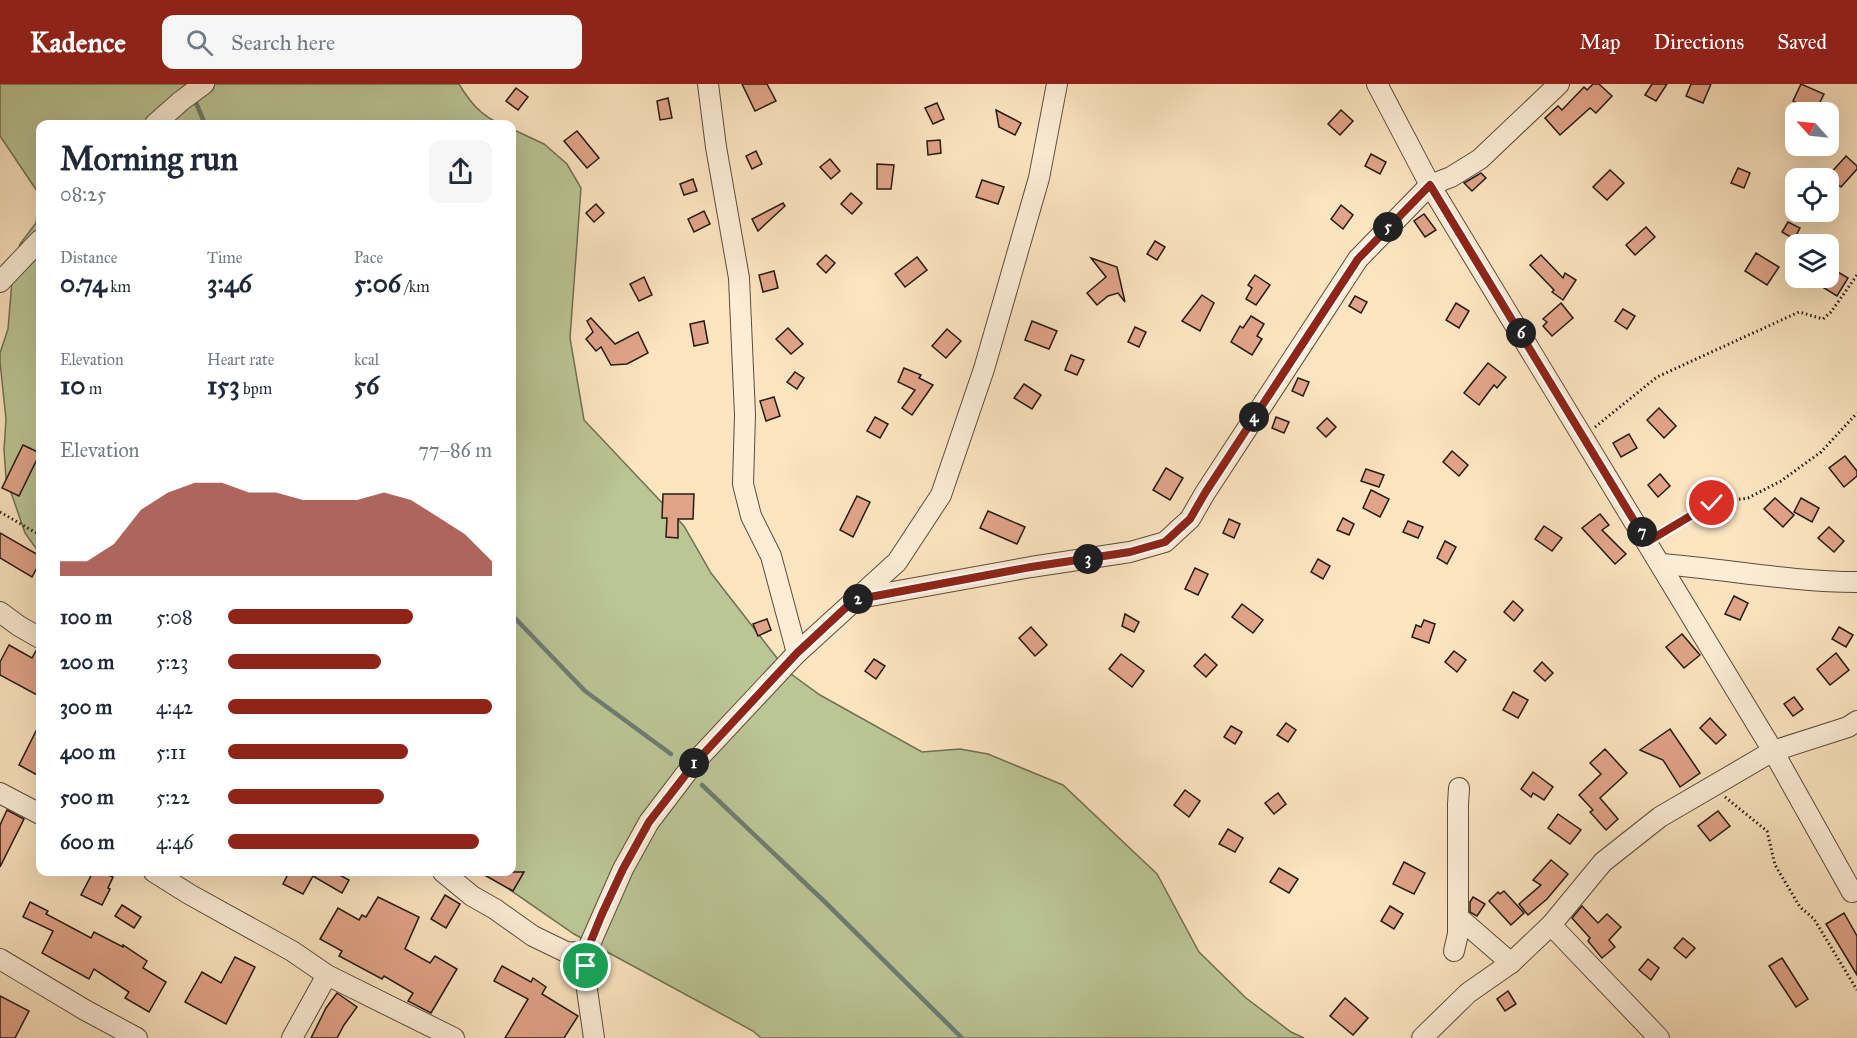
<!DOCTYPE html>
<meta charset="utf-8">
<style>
body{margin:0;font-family:"IM FELL Great Primer",serif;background:#f6f6f7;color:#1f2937;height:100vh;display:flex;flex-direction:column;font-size:22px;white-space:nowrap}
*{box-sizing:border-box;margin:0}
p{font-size:20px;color:#747a83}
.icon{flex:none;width:33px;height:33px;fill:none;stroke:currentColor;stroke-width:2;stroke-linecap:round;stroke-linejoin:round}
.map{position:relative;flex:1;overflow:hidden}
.panel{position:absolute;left:36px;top:36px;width:480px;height:756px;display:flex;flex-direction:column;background:#fff;border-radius:12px;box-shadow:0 6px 24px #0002}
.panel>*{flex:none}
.needle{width:39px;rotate:297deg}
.buttons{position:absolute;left:1785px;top:18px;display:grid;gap:12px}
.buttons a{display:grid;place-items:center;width:54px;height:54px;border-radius:12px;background:#fff;box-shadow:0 6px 24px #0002;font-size:30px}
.pin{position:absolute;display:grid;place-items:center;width:51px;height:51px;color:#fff;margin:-26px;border:3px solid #fff;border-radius:50%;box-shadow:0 2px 6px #0007}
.km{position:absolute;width:30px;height:30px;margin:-15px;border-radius:50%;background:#222;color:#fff;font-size:16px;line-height:30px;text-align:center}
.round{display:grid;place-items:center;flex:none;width:63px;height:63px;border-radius:12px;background:#f6f6f7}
.overview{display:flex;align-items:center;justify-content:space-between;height:102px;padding:0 24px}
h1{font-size:33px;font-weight:800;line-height:45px}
.figures{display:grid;grid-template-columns:repeat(3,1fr);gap:9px;height:102px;padding:6px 24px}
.figures div{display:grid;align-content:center}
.figures b{font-size:26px;font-weight:800}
.figures small{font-size:16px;font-weight:400}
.figures p{font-size:16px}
.chart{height:168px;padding:12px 24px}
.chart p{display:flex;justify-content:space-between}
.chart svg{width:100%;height:108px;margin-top:6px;fill:#8f2418;opacity:.7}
ul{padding:0 24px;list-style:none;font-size:20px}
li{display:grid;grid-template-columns:96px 72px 1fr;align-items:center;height:45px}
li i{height:15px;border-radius:8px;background:#8f2418}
header{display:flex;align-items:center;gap:36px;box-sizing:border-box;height:84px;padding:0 30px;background:#8f2418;color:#fff}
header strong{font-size:28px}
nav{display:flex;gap:33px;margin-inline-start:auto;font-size:21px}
.search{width:420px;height:54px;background:#f6f6f7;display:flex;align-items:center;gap:15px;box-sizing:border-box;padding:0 21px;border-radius:12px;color:#747a83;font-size:22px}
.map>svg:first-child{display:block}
.green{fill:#bbc595;stroke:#707054;stroke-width:1.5}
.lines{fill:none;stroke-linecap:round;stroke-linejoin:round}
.stream{stroke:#6e7d72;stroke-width:4.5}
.building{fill:#e1a488;stroke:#241b13;stroke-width:1.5}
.minor-casing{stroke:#5a4d3e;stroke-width:22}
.path{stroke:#241b13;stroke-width:3;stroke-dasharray:1.5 3;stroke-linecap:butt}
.minor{stroke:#fcedd6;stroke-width:20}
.route-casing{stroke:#fff;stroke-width:12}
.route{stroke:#8f2418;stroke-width:8}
</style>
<header>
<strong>Kadence</strong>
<div class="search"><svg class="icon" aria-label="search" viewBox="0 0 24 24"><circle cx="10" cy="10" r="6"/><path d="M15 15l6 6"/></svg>Search here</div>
<nav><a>Map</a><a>Directions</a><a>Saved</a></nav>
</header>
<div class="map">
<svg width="1857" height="954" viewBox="0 0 1857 954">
<rect width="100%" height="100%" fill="#fbe4c0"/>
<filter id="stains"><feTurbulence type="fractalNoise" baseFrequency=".00333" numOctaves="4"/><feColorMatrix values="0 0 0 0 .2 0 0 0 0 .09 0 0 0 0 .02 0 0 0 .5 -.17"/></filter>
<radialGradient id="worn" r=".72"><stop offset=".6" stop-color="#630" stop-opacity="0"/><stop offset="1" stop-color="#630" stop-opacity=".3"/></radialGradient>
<g class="green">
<path d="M0,0H459C470,18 481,32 501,40H40V470L25,449L6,394L4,366L6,335L0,278V269L8,245L13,185L20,160L36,139L39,110L0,52Z"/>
<polygon points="512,45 544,60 567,80 581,104 570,254 584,336 684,442 711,489 787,587 820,611 922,668 960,665 988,670 1063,701 1157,790 1199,868 1246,914 1291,948 1304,954 761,954 753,947 574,850 484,788 512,788"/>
</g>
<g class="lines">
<g class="stream">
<polyline points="194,14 205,40"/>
<polyline points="512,531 585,607 671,670"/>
<polyline points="702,701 826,819 962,954"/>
</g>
</g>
<g class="building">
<polygon points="742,0 767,0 776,17 755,27"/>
<polygon points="1593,0 1599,0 1612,12 1596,29 1590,24 1560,51 1545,34 1558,22 1562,26 1584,3 1587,6"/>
<polygon points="1652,0 1667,0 1656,17 1645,11"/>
<polygon points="1691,0 1711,0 1703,19 1686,12"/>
<polygon points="1801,0 1824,10 1815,28 1798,28 1801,21 1793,17"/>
<polygon points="516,4 528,13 518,26 506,17"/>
<polygon points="668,14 672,34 660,36 657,17"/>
<polygon points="937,19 944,35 933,40 925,24"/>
<polygon points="996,26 1021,39 1015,51 999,43"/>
<polygon points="1341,26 1353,37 1340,51 1328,40"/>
<polygon points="577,47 599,74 587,84 564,57"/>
<polygon points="940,56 941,69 928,71 927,57"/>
<polygon points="756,67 762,80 752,85 746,72"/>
<polygon points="1371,70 1386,78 1380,90 1365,82"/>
<polygon points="1846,72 1857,82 1857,85 1841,103 1828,92"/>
<polygon points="830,75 840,87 831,95 820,83"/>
<polygon points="877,80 894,81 891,105 877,105"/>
<polygon points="1738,84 1750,89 1744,104 1731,99"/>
<polygon points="1610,86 1624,99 1607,116 1593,103"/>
<polygon points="1481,89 1486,94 1472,107 1464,99"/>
<polygon points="693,95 697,107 684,111 680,100"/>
<polygon points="982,96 1004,103 998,120 976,113"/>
<polygon points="851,109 862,119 852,130 841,120"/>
<polygon points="783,119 785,122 758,147 752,135"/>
<polygon points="596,120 604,129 594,138 586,129"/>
<polygon points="1341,121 1353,131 1343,145 1331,135"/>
<polygon points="704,127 710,140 694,148 688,135"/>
<polygon points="1424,130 1436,146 1425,153 1414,137"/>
<polygon points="1788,138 1800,144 1794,155 1782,148"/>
<polygon points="1646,143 1655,153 1635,171 1626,161"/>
<polygon points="1155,157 1165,163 1157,176 1147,170"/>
<polygon points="1756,169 1779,183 1767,201 1745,187"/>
<polygon points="826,171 835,179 826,189 817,180"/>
<polygon points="1541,171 1563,194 1565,189 1576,196 1563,216 1552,208 1554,206 1530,181"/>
<polygon points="917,173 927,186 905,203 895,190"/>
<polygon points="1091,174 1117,183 1125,218 1118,209 1108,212 1097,221 1087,209 1106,193"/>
<polygon points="1828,182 1848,194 1837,212 1824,204 1828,197"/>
<polygon points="774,187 778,204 763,208 759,191"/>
<polygon points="1255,191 1270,201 1256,221 1246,215 1252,204 1248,201"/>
<polygon points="644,193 652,211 639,217 630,200"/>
<polygon points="1202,211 1214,219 1200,247 1182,237"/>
<polygon points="1355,212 1367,218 1361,229 1349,222"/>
<polygon points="1456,219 1469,227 1459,244 1446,236"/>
<polygon points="1561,219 1573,234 1552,252 1543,242 1547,238 1543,235"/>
<polygon points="1623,225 1635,232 1627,245 1615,237"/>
<polygon points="1251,232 1264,240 1257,252 1262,255 1252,271 1231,258 1240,242 1243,244"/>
<polygon points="591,234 615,260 638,248 648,269 627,280 611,281 601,263 596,267 586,255 593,248 587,237"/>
<polygon points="704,237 708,259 694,262 690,240"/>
<polygon points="1032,237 1057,247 1049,265 1025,256"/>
<polygon points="1135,243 1146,248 1139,263 1128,258"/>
<polygon points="788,244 803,260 791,270 776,255"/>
<polygon points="947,245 961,257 946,274 932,262"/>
<polygon points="1071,271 1084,276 1077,291 1065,286"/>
<polygon points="1488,279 1506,293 1497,304 1494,301 1479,321 1464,309"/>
<polygon points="904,284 921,291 919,294 933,301 912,331 902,324 915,306 898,298"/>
<polygon points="795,288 804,294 797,305 787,298"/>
<polygon points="1298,294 1309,298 1303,312 1292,307"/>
<polygon points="1024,300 1041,311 1032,325 1014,314"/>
<polygon points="774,313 780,332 766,337 760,317"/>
<polygon points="1659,324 1676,342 1664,354 1647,336"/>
<polygon points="875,333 888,340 880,354 867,347"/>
<polygon points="1276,333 1289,338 1284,349 1272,344"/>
<polygon points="1327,334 1336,343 1326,353 1317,344"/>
<polygon points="1629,350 1637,364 1621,373 1613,359"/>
<polygon points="23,361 40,369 19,412 2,404"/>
<polygon points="1452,367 1468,381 1459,392 1443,378"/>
<polygon points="1845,372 1857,387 1857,392 1844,403 1829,384"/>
<polygon points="1166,384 1183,394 1170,416 1153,406"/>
<polygon points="1366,385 1384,391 1379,403 1361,397"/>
<polygon points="1660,390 1670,402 1658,413 1648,401"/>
<polygon points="1371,406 1389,415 1380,433 1363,424"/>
<polygon points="663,410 694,410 693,435 678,435 678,454 666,453 667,434 662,434"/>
<polygon points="857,412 870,418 853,453 840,446"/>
<polygon points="1775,414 1794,431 1783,443 1764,425"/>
<polygon points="1801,414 1819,424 1812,438 1794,428"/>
<polygon points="988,427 1025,443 1017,460 980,444"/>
<polygon points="1600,430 1609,441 1602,446 1626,470 1615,480 1582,444"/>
<polygon points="1343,434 1354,440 1349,451 1337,446"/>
<polygon points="1229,435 1240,440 1234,454 1223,449"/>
<polygon points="1408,437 1423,443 1418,454 1403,448"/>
<polygon points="1544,442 1562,454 1552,467 1535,455"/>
<polygon points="1829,443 1844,457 1834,468 1818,454"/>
<polygon points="0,449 40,472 40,478 32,493 0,474"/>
<polygon points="1445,457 1456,463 1447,480 1437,474"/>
<polygon points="1318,475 1330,482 1323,495 1311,488"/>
<polygon points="1195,484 1208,490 1198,511 1185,505"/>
<polygon points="1734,512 1748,519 1740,536 1725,530"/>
<polygon points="1513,517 1523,526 1514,537 1504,528"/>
<polygon points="1242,520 1263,536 1253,549 1232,533"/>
<polygon points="1125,530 1139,538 1134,548 1122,542"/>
<polygon points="767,535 771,546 758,552 753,540"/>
<polygon points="1424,536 1435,540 1429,559 1412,553 1416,541 1421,543"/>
<polygon points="1031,543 1047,561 1035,572 1019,554"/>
<polygon points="1839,543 1853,551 1846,563 1832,555"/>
<polygon points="1682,550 1700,571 1684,584 1666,563"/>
<polygon points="9,561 32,574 37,565 40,566 40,604 37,611 0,591 0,578"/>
<polygon points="1454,567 1466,576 1457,588 1445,578"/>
<polygon points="1836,569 1849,586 1830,601 1817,585"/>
<polygon points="1121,570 1144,587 1132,603 1109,585"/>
<polygon points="1205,570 1217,581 1206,593 1194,582"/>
<polygon points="874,575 885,582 876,595 865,587"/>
<polygon points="1542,578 1553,589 1545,597 1534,587"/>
<polygon points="1513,608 1528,616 1518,634 1503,626"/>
<polygon points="1794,613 1803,625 1793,632 1784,620"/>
<polygon points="1710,634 1726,651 1716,660 1700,644"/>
<polygon points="40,639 40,684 37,691 19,681"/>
<polygon points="1286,639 1296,646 1288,658 1277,651"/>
<polygon points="1231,642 1242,648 1235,660 1224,653"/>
<polygon points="1670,645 1700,689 1680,703 1663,676 1640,666"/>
<polygon points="1605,665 1627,689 1600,714 1618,735 1606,746 1590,728 1593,726 1579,711 1601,690 1590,679"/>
<polygon points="1533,688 1553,703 1544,716 1533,709 1531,713 1521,705"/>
<polygon points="1185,706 1200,717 1189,733 1174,721"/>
<polygon points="1278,709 1286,720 1274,730 1265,719"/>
<polygon points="7,726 24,735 0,783 0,741"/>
<polygon points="1718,727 1730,742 1710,757 1698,742"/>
<polygon points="1558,730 1581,746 1570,760 1548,744"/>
<polygon points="1228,745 1243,754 1235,768 1219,760"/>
<polygon points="1551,776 1568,790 1547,815 1528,831 1519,820 1541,801 1533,796"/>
<polygon points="1404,778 1425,789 1414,810 1393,800"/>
<polygon points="1279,784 1298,795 1289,809 1270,798"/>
<polygon points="93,788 102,788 113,793 108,804 110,805 102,821 81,811"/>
<polygon points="289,788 334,788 349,796 342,809 313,792 303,810 283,800"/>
<polygon points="479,788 524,788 513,807"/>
<polygon points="1504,807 1524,829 1511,841 1489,817 1498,808 1500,810"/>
<polygon points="445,811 460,820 446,844 431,835"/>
<polygon points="378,813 419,833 405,865 430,879 435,872 457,885 431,929 408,917 413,909 384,892 382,895 339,872 342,867 320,855 338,824 359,836 362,831 366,833"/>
<polygon points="1473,813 1485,820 1477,832 1470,828 1470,818"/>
<polygon points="30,818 48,827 46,830 91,854 94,848 123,863 123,861 147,877 143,884 166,898 149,928 125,914 129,908 94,885 89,895 42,869 53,847 23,833"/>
<polygon points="122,821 141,833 134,844 115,832"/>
<polygon points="1390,822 1403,830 1394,845 1381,837"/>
<polygon points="1582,822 1598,839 1607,830 1621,843 1609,856 1615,863 1602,874 1588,857 1590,854 1572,834"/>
<polygon points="1844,829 1857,852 1857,891 1826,840"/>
<polygon points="1683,854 1695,864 1686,874 1674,864"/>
<polygon points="235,873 255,883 226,940 185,918 202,888 221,899"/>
<polygon points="1782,874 1808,915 1796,923 1769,882"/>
<polygon points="1648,875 1659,884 1651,896 1639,886"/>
<polygon points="502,882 531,898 533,894 546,903 542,910 578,932 564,954 505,954 528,915 494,897"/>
<polygon points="1508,907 1516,920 1505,927 1497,915"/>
<polygon points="337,909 357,923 344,941 337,954 311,954 326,924"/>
<polygon points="0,912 29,927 15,954 0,954"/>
<polygon points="1345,914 1368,934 1353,951 1330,932"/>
</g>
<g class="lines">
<g class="minor-casing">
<g id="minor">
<polyline points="708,0 716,63 739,194 745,331 743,400 751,432 771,472 797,569"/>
<polyline points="1377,0 1430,101 1773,667 1852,808"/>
<polyline points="155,40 181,17 204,0"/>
<polyline points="0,198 40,156"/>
<path d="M1661,480C1726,485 1791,498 1857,498"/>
<polyline points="854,515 1031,483 1130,468 1165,458 1190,435 1205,409 1358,175 1430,101 1451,93 1480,75 1559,0"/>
<polyline points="0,528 19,542 40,554"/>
<polyline points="0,709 40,730"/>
<polyline points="154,788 189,810 292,867 327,891 292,954"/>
<polyline points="443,788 472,812 495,825 533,852 566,868 586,869"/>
<polyline points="1458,833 1511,879"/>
<polyline points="1551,841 1659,954"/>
<polyline points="1454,867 1458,850 1458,720 1459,704"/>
<polyline points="0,875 85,926 137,954"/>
<polyline points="327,891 454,954"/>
<polyline points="594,954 585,892 586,869 623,785 649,738 694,679 797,569 897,478 941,411 984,285 1039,94 1057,0"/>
<polyline points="1422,954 1468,909 1511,879 1551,841 1603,778 1660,733 1773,667 1848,643 1857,637"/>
</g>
</g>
<g class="path">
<polyline points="1595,343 1657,293 1799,228 1823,235 1831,228 1857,191"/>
<polyline points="0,428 40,451"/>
<polyline points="1662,449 1712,419 1748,414 1781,397 1821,368 1857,329"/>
<polyline points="1725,713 1767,747 1775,781 1800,823 1814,835 1857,906"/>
</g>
<use href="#minor" class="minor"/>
</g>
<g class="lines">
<g class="route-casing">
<polyline id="route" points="586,882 586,869 602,830 623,785 649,738 694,680 797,569 854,516 1031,483 1130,468 1165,458 1190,435 1205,409 1358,175 1430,101 1647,458 1712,419"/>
</g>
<use href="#route" class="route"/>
</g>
<rect width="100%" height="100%" filter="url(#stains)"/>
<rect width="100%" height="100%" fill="url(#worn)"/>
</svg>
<div class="buttons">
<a><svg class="needle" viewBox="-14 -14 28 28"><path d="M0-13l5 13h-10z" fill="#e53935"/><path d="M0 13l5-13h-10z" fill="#747a83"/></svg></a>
<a><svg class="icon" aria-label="locate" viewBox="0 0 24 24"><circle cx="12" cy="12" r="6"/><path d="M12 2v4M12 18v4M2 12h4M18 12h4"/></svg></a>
<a><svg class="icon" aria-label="layers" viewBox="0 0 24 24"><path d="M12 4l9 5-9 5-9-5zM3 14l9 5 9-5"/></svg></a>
</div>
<div class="pin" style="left:586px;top:882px;background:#1e9e55"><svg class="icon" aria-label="arrive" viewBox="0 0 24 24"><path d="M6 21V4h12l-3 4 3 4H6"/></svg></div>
<div class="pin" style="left:1712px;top:419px;background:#d93025"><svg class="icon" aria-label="check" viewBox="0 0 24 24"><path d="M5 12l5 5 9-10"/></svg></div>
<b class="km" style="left:694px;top:679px">1</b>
<b class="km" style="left:858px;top:515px">2</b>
<b class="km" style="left:1088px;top:475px">3</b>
<b class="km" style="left:1254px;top:333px">4</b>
<b class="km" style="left:1388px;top:143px">5</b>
<b class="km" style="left:1521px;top:249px">6</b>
<b class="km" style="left:1642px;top:448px">7</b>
<section class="panel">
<div class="overview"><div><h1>Morning run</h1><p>08:25</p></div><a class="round"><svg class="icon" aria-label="share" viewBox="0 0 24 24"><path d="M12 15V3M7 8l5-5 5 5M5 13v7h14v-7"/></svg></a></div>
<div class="figures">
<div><p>Distance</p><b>0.74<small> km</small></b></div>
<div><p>Time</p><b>3:46</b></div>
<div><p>Pace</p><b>5:06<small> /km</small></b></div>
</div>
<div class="figures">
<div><p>Elevation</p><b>10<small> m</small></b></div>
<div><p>Heart rate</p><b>153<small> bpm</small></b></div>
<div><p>kcal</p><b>56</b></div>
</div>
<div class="chart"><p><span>Elevation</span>77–86 m</p>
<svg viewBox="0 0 160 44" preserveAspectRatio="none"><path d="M0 44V38L10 38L20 31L30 17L40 10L50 6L60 6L70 10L80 10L90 13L100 13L110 13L120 10L130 13L140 20L150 27L160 38V44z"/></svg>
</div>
<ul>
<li><b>100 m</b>5:08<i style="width:70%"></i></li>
<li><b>200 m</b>5:23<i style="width:58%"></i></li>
<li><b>300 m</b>4:42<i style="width:100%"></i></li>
<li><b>400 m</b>5:11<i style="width:68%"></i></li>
<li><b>500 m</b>5:22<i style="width:59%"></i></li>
<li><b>600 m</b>4:46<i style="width:95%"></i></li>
</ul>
</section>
</div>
